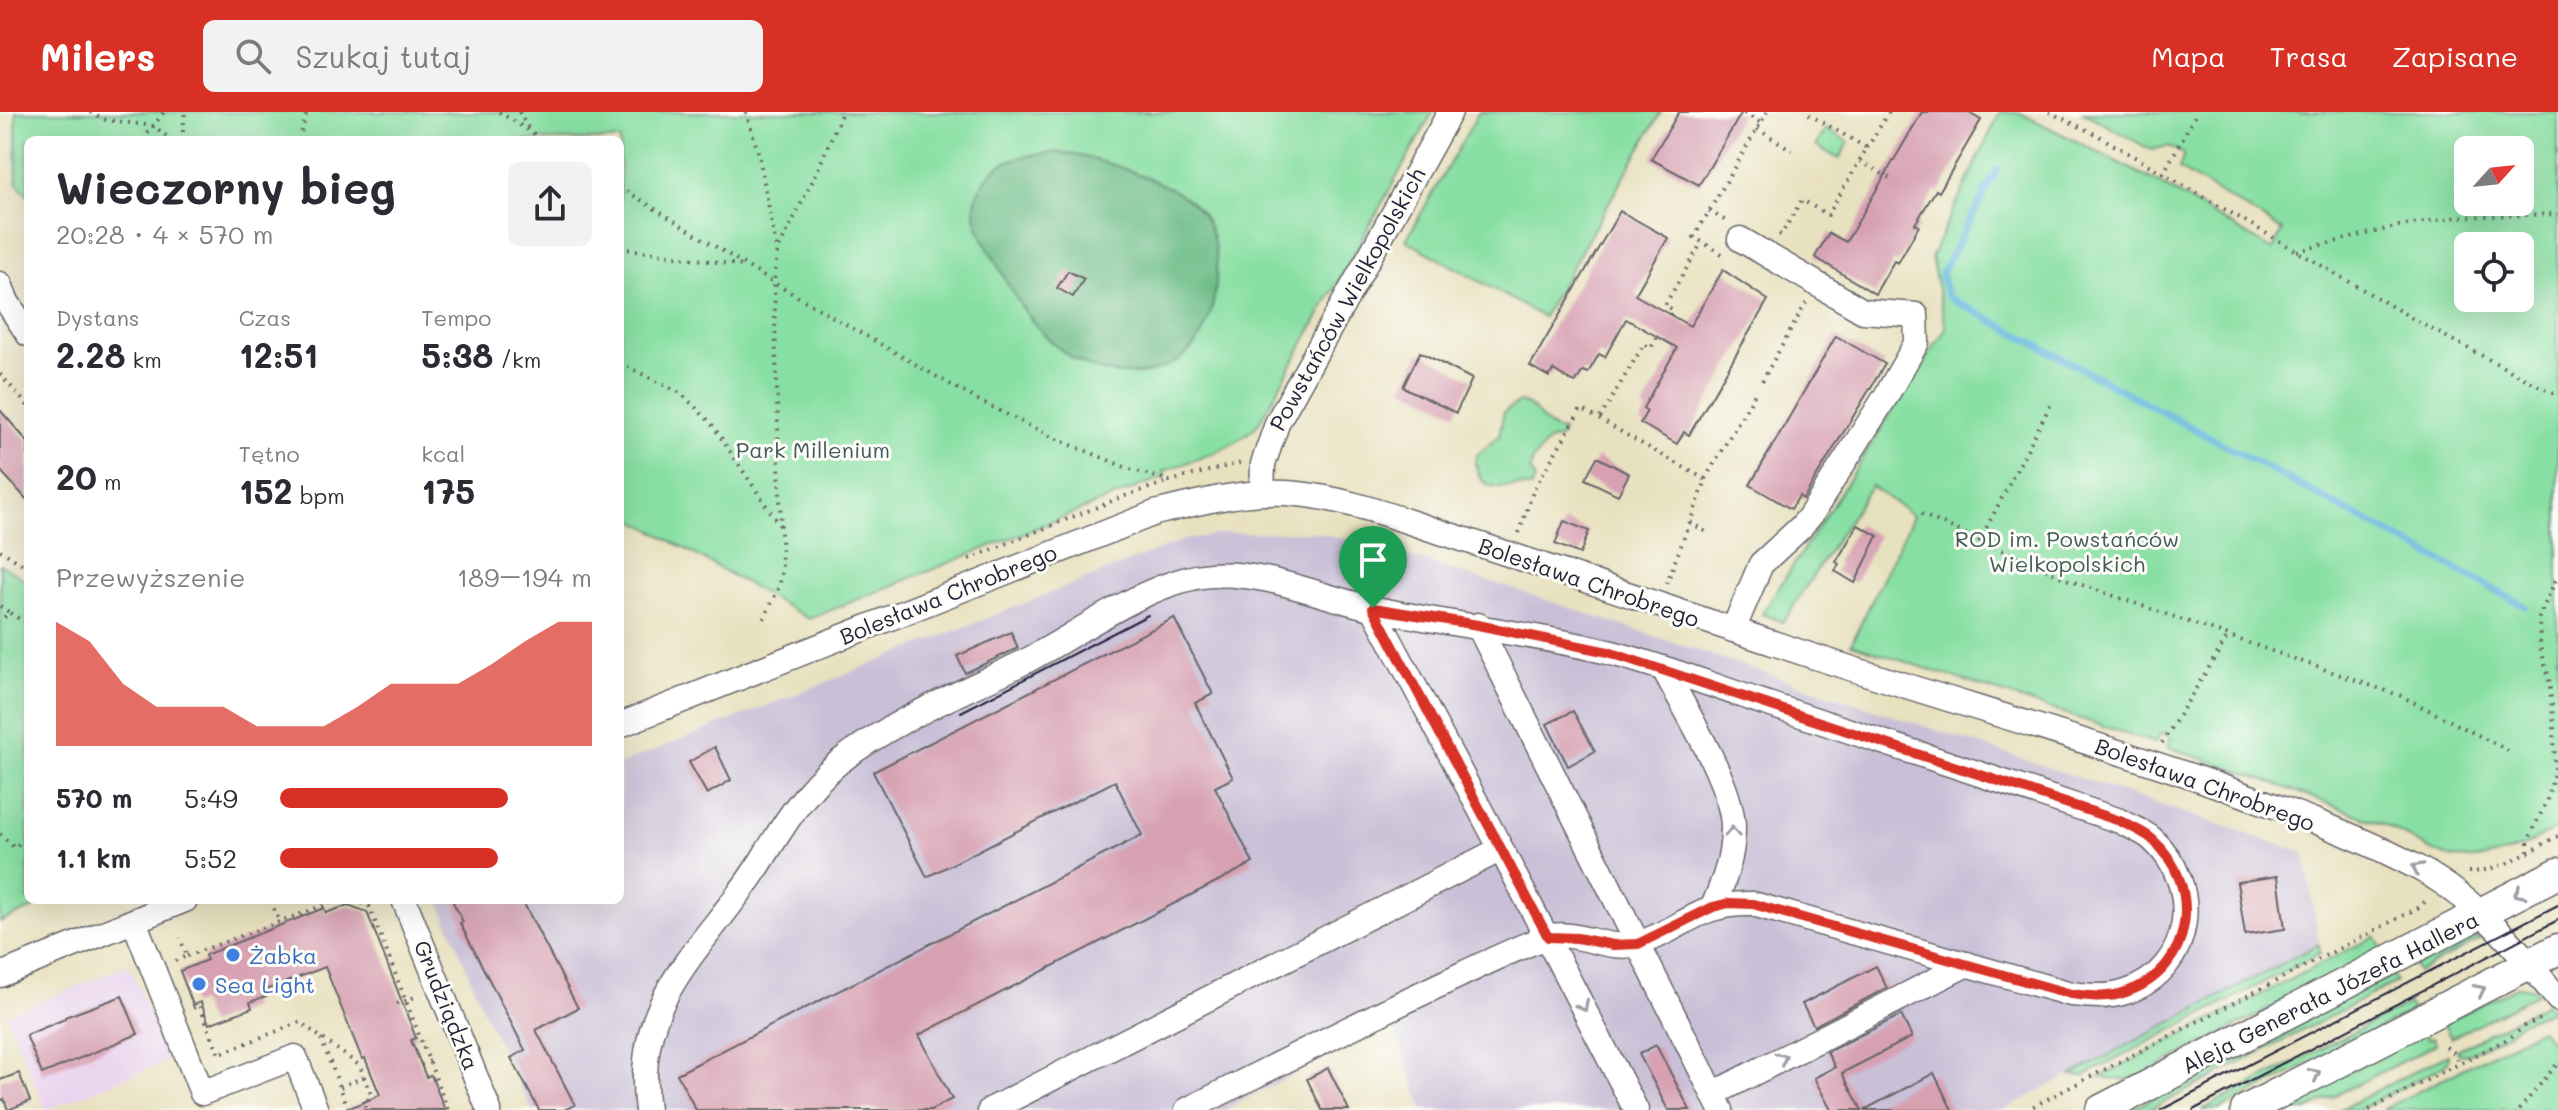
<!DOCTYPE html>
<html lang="pl">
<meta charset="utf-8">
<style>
body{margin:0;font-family:Mali,sans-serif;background:#f2f2f3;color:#2b2b33;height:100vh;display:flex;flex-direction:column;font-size:30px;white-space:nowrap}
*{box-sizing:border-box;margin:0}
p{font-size:26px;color:#7c7c81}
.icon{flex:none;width:44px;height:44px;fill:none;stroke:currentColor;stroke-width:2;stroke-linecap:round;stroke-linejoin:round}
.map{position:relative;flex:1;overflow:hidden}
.details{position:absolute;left:24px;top:24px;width:600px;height:768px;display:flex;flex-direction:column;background:#fff;border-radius:12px;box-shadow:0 8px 32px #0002}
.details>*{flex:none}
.needle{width:52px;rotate:63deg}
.controls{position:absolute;left:2454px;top:24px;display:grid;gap:16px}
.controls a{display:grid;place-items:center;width:80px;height:80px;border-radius:12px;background:#fff;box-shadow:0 8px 32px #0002;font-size:40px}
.pin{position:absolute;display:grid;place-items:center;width:68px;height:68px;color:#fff;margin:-82px -34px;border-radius:50% 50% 50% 0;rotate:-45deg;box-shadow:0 0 8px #0007}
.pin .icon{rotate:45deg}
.round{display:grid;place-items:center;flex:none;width:84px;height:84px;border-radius:12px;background:#f2f2f3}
.summary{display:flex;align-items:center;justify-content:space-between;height:136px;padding:0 32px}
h1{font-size:44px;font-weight:700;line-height:60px}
.metrics{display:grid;grid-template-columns:repeat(3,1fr);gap:12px;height:136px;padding:8px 32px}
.metrics div{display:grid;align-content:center}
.metrics b{font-size:34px;font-weight:700}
.metrics small{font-size:22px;font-weight:400}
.metrics p{font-size:22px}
.chart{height:224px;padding:16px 32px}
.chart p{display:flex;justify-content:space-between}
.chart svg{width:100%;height:144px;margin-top:8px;fill:#d93025;opacity:.7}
ul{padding:0 32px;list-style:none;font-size:26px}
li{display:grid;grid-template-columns:128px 96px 1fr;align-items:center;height:60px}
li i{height:20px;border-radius:10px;background:#d93025}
header{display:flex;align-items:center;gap:48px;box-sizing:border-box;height:112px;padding:0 40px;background:#d93025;color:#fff}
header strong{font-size:38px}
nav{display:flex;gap:44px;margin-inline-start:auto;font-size:28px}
.search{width:560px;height:72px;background:#f2f2f3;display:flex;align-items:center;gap:20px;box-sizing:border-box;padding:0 28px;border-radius:12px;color:#7c7c81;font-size:30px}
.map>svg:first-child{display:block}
.built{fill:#e9d2ee}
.industrial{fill:#c9bfd7}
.green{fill:#88dfa3;stroke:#55806f;stroke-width:2;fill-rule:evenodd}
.forest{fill:#6ebe89;stroke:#487062;stroke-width:2}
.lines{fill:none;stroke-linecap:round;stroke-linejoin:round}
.stream{stroke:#62b6de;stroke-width:7}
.building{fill:#d7a1b2}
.minor-casing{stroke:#676569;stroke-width:27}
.major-casing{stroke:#676569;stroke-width:33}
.path{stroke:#676569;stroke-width:4;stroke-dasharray:2 6;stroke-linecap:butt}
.minor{stroke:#fff;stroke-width:24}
.major{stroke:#fff;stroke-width:30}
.tram{stroke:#22223b;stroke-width:2}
.oneway{stroke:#9c9ca7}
.route-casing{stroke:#fff;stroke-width:16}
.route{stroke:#d93025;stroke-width:10}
.shop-dot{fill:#3f7fe0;stroke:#fdfcf7;stroke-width:3}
.labels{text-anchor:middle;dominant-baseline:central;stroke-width:6;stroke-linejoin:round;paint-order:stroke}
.street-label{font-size:22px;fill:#22223b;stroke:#fdfcf7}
.park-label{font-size:22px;fill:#415b5a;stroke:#fdfcf7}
.shop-label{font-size:22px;fill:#366cbe;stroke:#fdfcf7;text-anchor:start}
</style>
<header>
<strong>Milers</strong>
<div class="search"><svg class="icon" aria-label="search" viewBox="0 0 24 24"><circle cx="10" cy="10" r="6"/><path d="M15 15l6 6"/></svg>Szukaj tutaj</div>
<nav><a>Mapa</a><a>Trasa</a><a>Zapisane</a></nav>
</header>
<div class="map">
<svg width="2558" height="998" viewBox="0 0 2558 998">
<rect width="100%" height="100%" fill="#fdfcf7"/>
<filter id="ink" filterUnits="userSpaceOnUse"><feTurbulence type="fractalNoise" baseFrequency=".0125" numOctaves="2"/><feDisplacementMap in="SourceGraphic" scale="16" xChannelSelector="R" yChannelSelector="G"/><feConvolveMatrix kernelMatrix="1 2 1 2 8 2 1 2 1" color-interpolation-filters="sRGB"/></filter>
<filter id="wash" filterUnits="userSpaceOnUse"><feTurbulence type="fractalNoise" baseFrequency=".006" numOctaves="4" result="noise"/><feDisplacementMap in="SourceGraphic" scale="32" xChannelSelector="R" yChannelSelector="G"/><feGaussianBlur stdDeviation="1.8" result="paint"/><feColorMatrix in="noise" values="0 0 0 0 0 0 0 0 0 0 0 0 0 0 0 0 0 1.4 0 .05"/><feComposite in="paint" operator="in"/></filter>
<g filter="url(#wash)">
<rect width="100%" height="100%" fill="#e8e1bf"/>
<polygon class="built" points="129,853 168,949 46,998 6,903"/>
<polygon class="industrial" points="1314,420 1378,435 1510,476 2305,741 2319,832 2004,998 1424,998 1392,912 1224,998 532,998 486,905 439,788 620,788 620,652 1184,428 1225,421"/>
<g class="green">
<path d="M16,0H1433L1259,311C1234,338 1198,346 1164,359L1166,364L809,507L620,400V28H28V84L17,71Z"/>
<polygon points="1479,0 1661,0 1543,205 1406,128"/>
<path d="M2000,0H2018L2159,71L2273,138L2282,118L2179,57L2184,42L2168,34L2151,38L2083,0H2558V716C2525,734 2493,752 2454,746C2434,743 2402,720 2381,712C2311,684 2240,659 2167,635L2171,626L2162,621L2155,631L1851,532L1913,404L1871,374L1783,510L1762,502L1946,216L1931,145ZM2468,38H2520V90H2468ZM2468,134H2520V186H2468Z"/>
<polygon points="1826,17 1849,30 1839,47 1816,34"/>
<path d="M1519,290C1539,293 1541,317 1563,319L1558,327L1550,328L1533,347L1530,358L1535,367L1531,376C1506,368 1482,390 1475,349L1477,343L1499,324L1504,300Z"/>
<polygon points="0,452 28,470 28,788 53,788 0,810"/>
<polygon points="2470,823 2481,827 2418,860 2413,851"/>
<polygon points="2375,824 2383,838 2139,965 2125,968 2100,965"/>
<polygon points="2319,832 2320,841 2084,964 2071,963"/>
<polygon points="2392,862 2396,870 2149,998 2130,998"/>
<polygon points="2518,874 2531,876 2538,881 2451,926 2443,911"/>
<polygon points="2546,891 2552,898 2521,910 2507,922 2466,943 2459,942 2457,938"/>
<polygon points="2408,892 2412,899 2219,998 2202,998"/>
<polygon points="2540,917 2558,938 2558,942 2551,948 2558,955 2558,998 2382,998"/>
<polygon points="2425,921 2427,927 2432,925 2436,932 2307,998 2274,998"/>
<polygon points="2448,942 2448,948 2442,955 2358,998 2339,998"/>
</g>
<path class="forest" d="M1056,40C1093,44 1175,69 1200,99C1224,129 1220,193 1200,225C1189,244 1168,257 1146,261C1072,272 1026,211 997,152C990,140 982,127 978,114C968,88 984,60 1008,49C1023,43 1040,42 1056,40Z"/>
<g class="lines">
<polyline class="stream" points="1997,58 1941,162 1948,185 2525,494"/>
</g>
<g id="blocks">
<g class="building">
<polygon points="1679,0 1742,0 1699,73 1651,47"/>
<polygon points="1922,0 1967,0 1981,8 1939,80 1936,78 1915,112 1919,114 1898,151 1894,149 1875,182 1815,145 1829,121 1846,130"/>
<polygon points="1620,99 1668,126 1635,183 1690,214 1723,158 1768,188 1689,323 1684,320 1677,332 1640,311 1647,299 1643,296 1677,236 1626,207 1605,245 1599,242 1588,261 1583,259 1575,271 1553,258 1549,265 1530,254"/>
<polygon points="1068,159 1084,167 1073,185 1057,176"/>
<polygon points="1836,224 1885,252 1803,387 1799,384 1791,397 1750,373"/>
<polygon points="1420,240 1472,267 1456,301 1403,275"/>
<polygon points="0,298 28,330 28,389 0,358"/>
<polygon points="1597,345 1629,362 1618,383 1585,367"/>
<polygon points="1564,409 1589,419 1580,442 1555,432"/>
<polygon points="1858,413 1878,424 1855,471 1835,459 1839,452 1836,450"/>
<polygon points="1174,506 1213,582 1195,591 1233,666 1215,675 1253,751 919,923 952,987 931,998 696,998 677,962 1142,723 1115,669 927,765 873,660"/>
<polygon points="1011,520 1018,536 965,561 957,544"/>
<polygon points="1573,599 1595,639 1568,654 1547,612"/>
<polygon points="715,635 731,668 707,682 689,650"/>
<polygon points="2278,764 2285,817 2245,823 2237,770"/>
<polygon points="452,788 522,788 578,896 536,918 575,993 564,998 539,998 511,946 525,938 460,811 463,810"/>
<polygon points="348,793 367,800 416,926 411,928 426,965 431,963 445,998 345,998 380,983 365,946 362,947 325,855 268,877 271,882 250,890 252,896 209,912 201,890 193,893 180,859 207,848 205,843 324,796 326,801"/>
<polygon points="1876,854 1887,876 1814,914 1802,892"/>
<polygon points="122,884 138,922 42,962 26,923 65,907 65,905"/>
<polygon points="1901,903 1912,925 1842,961 1862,998 1831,998 1814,966 1835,955 1827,940"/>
<polygon points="1656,933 1690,998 1668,998 1639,942"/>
<polygon points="1328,956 1349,998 1322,998 1307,967"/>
<polygon points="19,961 30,989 8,998 4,987 0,989 0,968"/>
<polygon points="1934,961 1952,998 1864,998"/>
</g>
</g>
</g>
<g filter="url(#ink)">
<use href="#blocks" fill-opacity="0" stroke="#676569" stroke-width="2"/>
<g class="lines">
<g class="minor-casing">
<g id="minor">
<polyline points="0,172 7,190 28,222"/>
<polyline points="1262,380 1263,352 1278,309 1450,0"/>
<polyline points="1373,496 1501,737"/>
<polyline points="1478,513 1721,998"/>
<polyline points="1733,518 1761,452 1801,415 1810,404 1886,284 1917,230 1916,203 1863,199 1740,127"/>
<path d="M1665,559C1685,598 1734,675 1733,717C1733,745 1724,769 1713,795"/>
<path d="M620,613L1155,401C1203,389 1249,377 1298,382C1351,387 1403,409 1453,424C1562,459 1670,497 1779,533C1916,579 2056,618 2194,665C2267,691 2352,720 2420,757C2477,788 2518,837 2558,887"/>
<polyline points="404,788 489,998"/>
<polyline points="134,809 202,981 295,945 316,998"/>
<polyline points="0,863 185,788"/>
<polyline points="1713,982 1967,852"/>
<path d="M647,998C631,883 707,836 762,748C784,712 805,678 838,651C891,609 966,579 1026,549C1080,521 1149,468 1211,463C1267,459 1322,486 1376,497C1452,513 1529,521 1604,539C1661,553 1718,576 1774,594C1889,632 2005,670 2120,709C2131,715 2144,720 2152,727C2203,773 2194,857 2126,880C2107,886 2090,884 2071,882L1753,792C1699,790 1686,815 1640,831C1609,842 1575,815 1544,826C1506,840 1469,859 1433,876C1350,915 1269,957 1187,998"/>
<polyline points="990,998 1501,737 1636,998"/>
</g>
</g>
<g class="major-casing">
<g id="major">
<polyline points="2101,998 2558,761"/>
<polyline points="2246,998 2558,837"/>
</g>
</g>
<g class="path">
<polyline points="90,0 106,8 154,14 171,28"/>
<polyline points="499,0 544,28"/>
<polyline points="519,0 530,19"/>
<polyline points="746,0 759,43 777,140"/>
<polyline points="2049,0 2097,23 2422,212 2558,284"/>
<polyline points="1744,1 1761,11"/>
<polyline points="1757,17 1792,38"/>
<polyline points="143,28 164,0"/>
<polyline points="182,28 185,0"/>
<polyline points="299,28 307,0"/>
<polyline points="1867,36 1889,0"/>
<polyline points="1860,49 1893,68"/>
<polyline points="2163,62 2197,0"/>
<polyline points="620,75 774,171 974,286 1052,325 1130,357 1170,369 1240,351"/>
<polyline points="1709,99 1728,110"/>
<polyline points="1779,122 1781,123 1802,88 1828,103 1867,36 1805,0"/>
<polyline points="620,136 744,154"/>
<polyline points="2297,139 2399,114 2456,105 2558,102"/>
<polyline points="1722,142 1694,125 1767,0"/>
<polyline points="1670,203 1673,198 1665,193 1702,130"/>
<polyline points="620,251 682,282 711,311 782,417"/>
<polyline points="0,262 28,294"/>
<polyline points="1762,269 1806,191"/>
<polyline points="1600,306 1644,232 1651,236 1657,225"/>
<polyline points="1705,367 1756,280"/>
<polyline points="1921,402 2071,469 2401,584 2509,639"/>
<polyline points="1690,410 1706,420"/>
<polyline points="1519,421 1534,377 1581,297 1706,368 1666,473"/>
<polyline points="1979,430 2052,290"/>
<polyline points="0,438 28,456"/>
<polyline points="969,447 1122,385 1170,369"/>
<polyline points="0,494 9,500 0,510"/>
<polyline points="10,501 28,512"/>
<polyline points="764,507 779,475 782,458 774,171 777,140 817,60 842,0"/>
<polyline points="2162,631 2227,526"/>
<polyline points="0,722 15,736 28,722"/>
<polyline points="2528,740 2528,729 2548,686 2555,657 2554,614 2549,567 2540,534 2539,505 2558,463"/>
<path d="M2468,760C2501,759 2529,740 2558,724"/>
<polyline points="354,788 369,794 448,998"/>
<polyline points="271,789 279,809"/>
<polyline points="187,844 338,788"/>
<polyline points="175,849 187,844 180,826"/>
<polyline points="397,892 417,884"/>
<polyline points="193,896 199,893 219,942 300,910 360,954 371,982 363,998"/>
<polyline points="321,927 349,998"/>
<polyline points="2446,935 2453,940 2459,952"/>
<polyline points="415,939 425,935"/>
<polyline points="421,953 430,949"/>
<polyline points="340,975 364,965"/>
<polyline points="2026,998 2418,796 2428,787"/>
<polyline points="2369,998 2511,925 2525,914 2545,905"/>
<polyline points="2519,998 2558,951"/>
</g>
<use href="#minor" class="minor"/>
<use href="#major" class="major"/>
<g class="tram">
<polyline points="961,600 1148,503"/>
<polyline points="2161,998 2558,793"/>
<polyline points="2193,998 2558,808"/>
</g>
</g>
<defs><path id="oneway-chevron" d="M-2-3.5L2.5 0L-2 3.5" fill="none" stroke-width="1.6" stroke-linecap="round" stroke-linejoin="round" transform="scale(2)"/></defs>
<g class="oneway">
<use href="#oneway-chevron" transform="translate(1732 720) rotate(-90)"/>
<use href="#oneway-chevron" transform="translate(2417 756) rotate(-151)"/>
<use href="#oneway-chevron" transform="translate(2519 781) rotate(153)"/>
<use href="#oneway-chevron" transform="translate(2480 878) rotate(-27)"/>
<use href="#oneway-chevron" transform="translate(1583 894) rotate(63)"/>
<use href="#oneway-chevron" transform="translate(1782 946) rotate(-27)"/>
<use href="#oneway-chevron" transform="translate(2315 962) rotate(-27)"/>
</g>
</g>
<g class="lines" filter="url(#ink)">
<g class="route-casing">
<path id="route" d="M1373,496L1478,513L1608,540L2120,709C2131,715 2144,720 2152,727C2204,773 2194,857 2126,880C2107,887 2090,884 2071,882L1753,792L1729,791L1713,795L1638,832L1613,833L1577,826L1548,825Z"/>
</g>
<use href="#route" class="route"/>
</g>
<g class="shop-dot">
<circle cx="233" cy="843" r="8"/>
<circle cx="199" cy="872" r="8"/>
</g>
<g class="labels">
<g class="street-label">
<text transform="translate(1347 187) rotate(-61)">Powstańców Wielkopolskich</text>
<text transform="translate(1589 470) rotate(19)">Bolesława Chrobrego</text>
<text transform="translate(948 482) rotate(-22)">Bolesława Chrobrego</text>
<text transform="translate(2205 672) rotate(20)">Bolesława Chrobrego</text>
<text transform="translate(2330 880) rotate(-27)">Aleja Generała Józefa Hallera</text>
<text transform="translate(447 893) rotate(68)">Grudziądzka</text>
</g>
<g class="park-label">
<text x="813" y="337">Park Millenium</text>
<text x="2067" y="426">ROD im. Powstańców<tspan x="2067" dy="25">Wielkopolskich</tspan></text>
</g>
<g class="shop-label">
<text x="249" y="843">Żabka</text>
<text x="215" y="872">Sea Light</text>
</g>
</g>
</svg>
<div class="controls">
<a><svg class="needle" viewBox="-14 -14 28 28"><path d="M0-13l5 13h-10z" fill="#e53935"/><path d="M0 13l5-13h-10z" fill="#7c7c81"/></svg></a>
<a><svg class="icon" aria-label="locate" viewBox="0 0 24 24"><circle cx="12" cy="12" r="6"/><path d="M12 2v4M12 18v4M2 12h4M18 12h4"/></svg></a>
</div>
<div class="pin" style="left:1373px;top:496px;background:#1e9e55"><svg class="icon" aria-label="arrive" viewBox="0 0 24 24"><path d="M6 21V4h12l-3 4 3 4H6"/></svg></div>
<section class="details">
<div class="summary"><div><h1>Wieczorny bieg</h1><p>20:28 · 4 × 570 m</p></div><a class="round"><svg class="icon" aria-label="share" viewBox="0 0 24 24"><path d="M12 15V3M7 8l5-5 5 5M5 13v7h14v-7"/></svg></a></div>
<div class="metrics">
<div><p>Dystans</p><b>2.28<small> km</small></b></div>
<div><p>Czas</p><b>12:51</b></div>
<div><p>Tempo</p><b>5:38<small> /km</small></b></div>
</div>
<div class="metrics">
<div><b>20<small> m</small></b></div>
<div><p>Tętno</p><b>152<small> bpm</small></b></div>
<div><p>kcal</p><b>175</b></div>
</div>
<div class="chart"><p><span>Przewyższenie</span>189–194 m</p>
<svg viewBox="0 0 160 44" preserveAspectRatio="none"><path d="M0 44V6L10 12L20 25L30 32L40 32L50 32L60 38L70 38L80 38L90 32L100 25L110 25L120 25L130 19L140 12L150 6L160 6V44z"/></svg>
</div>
<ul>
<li><b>570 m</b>5:49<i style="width:73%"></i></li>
<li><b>1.1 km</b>5:52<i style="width:70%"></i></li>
</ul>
</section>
</div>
